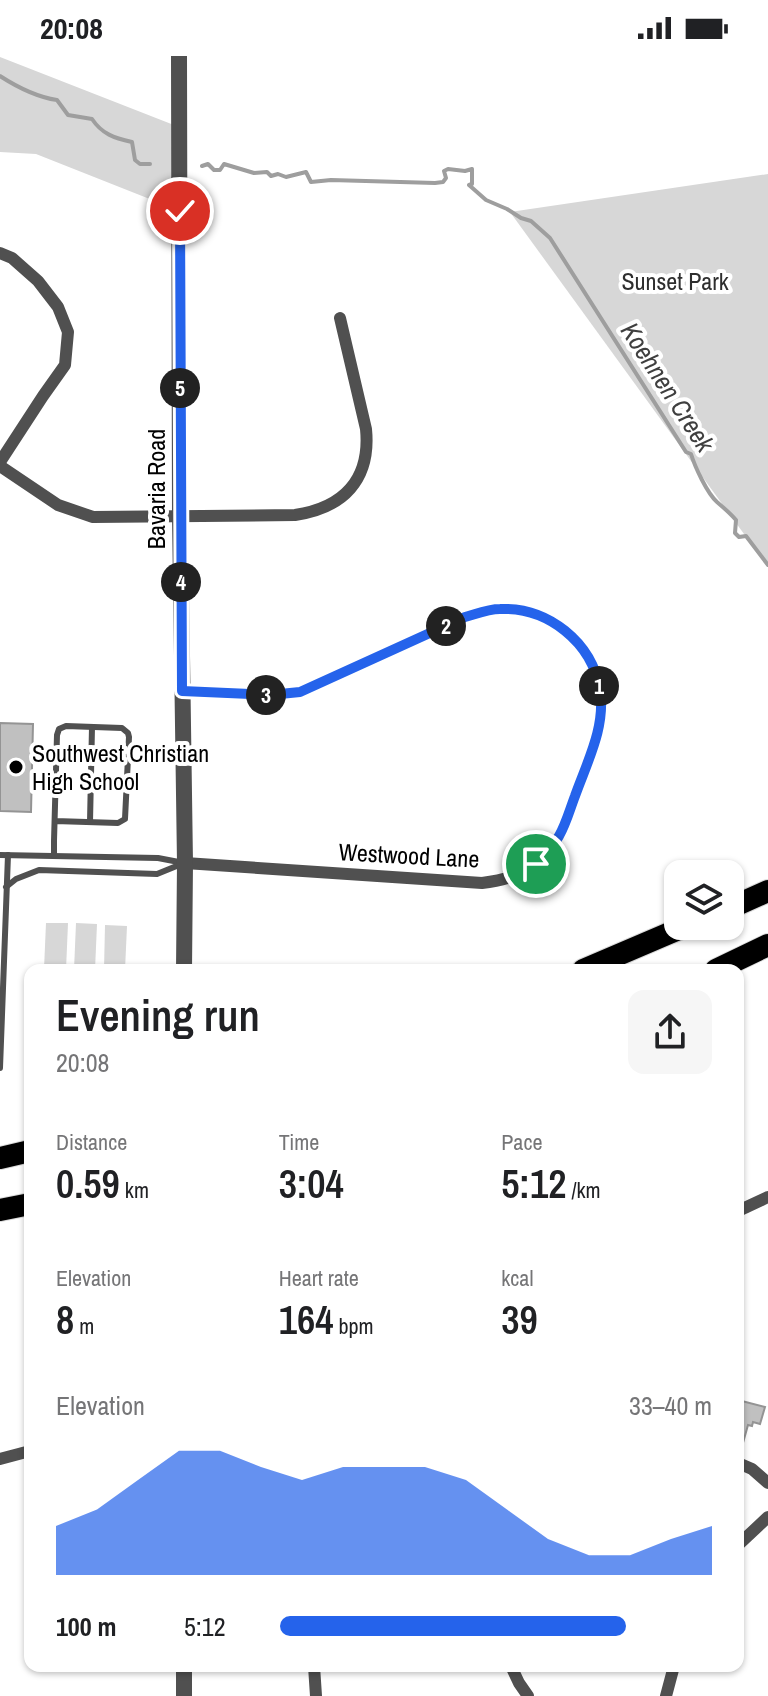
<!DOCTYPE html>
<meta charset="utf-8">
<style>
body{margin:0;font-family:"Archivo Narrow",sans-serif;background:#f6f6f6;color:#202124;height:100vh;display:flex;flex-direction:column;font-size:30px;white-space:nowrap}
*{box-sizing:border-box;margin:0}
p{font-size:26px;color:#757577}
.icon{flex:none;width:44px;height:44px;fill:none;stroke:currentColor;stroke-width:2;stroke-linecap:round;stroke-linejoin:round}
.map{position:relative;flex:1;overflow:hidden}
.drawer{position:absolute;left:24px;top:908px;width:720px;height:708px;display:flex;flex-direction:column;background:#fff;border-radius:16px;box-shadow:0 2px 6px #0004}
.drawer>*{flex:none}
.fabs{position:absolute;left:664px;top:804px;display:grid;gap:16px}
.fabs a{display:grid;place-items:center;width:80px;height:80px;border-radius:16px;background:#fff;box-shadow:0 2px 6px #0004;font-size:40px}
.pin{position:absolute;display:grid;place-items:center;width:68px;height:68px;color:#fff;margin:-34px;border:4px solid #fff;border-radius:50%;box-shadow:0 2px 8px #0007}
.km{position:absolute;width:40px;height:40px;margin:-20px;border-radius:50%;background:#222;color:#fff;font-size:22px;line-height:40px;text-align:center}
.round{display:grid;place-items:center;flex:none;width:84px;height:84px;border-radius:16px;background:#f6f6f6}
.head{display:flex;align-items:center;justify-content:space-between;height:136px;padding:0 32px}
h1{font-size:44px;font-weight:600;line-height:60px}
.figures{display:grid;grid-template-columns:repeat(3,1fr);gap:12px;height:136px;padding:8px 32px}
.figures div{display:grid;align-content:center}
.figures b{font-size:40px;font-weight:600}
.figures small{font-size:22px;font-weight:400}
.figures p{font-size:22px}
.chart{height:224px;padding:16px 32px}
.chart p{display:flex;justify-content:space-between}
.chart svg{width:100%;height:144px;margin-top:8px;fill:#2563eb;opacity:.7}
ul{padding:0 32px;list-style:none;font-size:26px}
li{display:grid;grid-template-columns:128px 96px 1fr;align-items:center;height:60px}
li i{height:20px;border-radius:10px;background:#2563eb}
.status{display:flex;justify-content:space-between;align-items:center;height:56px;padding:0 40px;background:#fff;direction:ltr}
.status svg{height:22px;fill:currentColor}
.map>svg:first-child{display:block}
.green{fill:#d7d7d7}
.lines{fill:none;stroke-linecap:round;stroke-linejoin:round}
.stream{stroke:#9e9e9e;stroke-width:4}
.building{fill:#c0c0c0;stroke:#949494;stroke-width:2}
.motorway-casing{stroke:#dbdbdb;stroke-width:24}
.service{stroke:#505050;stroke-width:6}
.minor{stroke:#505050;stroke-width:12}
.tertiary{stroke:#505050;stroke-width:16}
.motorway{stroke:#000;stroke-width:22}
.route-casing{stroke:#fff;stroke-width:16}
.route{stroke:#2563eb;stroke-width:10}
.poi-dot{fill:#000;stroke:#fff;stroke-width:3}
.labels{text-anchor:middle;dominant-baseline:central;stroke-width:8;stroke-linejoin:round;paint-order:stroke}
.park-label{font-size:24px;fill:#2e2e2e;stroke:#fff}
.street-label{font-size:24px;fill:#000;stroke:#fff}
.poi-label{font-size:24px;fill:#000;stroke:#fff;text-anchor:start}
.water-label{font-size:26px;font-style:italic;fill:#3f3f3f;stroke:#fff}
</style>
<div class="status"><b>20:08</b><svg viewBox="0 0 49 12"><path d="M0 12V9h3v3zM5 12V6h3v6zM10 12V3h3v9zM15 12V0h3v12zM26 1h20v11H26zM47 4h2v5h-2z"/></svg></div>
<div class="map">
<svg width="768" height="1640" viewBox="0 0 768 1640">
<rect width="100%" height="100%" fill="#fff"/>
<g class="green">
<polygon points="0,1 179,71 180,155 36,98 0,96"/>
<polygon points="768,118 768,511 510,156"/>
<polygon points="46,867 68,867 66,914 44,913"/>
<polygon points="76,867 97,868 95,914 74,914"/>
<polygon points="105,869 127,870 125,914 104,914"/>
</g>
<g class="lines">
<g class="stream">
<path d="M0,20C17,31 37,41 57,44L68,59L92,63C102,78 114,82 132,86L135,104L140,108H150"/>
<path d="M202,110L208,108L214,114H220L224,108L254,117L267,116L271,120L278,118L286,121L306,116L311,126L331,124L435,127L443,126L446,122L444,115L448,113L465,115L472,113V128L469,129L486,144L507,153L521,162L531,165L550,182L686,396L691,398C695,411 707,437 717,446C724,452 730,457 736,464L735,477L739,481L746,480L768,509"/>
</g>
</g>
<g class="building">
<polygon points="0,667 33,668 31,756 0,755"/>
<polygon points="738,1344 765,1351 760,1368 753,1366 752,1370 748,1369 741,1394 738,1394"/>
</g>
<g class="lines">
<g class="motorway-casing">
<g id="motorway">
<polyline points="730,852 768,835"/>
<polyline points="583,914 686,870"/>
<polyline points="716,914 768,889"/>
<polyline points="0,1102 30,1095"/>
<polyline points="0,1154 30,1148"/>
</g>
</g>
<g class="service">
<polyline points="90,766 92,671"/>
<polyline points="0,799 158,802 184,807"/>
<polyline points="54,799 54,785 57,679 59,673 66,670 122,672 128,677 129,681 125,763 118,767 55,765"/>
<polyline points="6,831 16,823 39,814 157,818 184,807"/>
<polyline points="0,1012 8,799"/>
</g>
<g class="minor">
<polyline points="0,197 12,202 38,225 58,251 68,276 65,309 43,340 0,406"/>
<path d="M0,410L58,449L93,461L295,459C343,452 371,424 366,373L340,262"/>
<path d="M182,635L270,639L300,636C341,620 381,600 421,581C446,570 473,554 501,553C558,551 605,601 601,658C599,684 587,709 578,733C570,755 563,781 547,798C529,817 507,824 482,827L185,807"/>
<polyline points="738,1155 768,1141"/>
<polyline points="0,1403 30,1395"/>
<polyline points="738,1407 752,1413 768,1427"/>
<polyline points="738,1489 768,1461"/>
<polyline points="314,1610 316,1640"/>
<polyline points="511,1610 519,1627 528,1640"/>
<polyline points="666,1640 674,1610"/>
</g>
<g class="tertiary">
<polyline points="179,0 180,461 185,807 184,914"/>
<polyline points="184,1610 184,1640"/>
</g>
<use href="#motorway" class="motorway"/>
</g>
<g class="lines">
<g class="route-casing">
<path id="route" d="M180,155L182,635L270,639L300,636L465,561C476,558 488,553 500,553C548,551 592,586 600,634C606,671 587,706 575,740C570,753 566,768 559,780C553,791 546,799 536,808"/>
</g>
<use href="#route" class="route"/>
</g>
<circle class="poi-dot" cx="16" cy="711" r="8"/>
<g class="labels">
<g class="park-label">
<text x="675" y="225">Sunset Park</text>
</g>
<g class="street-label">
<text transform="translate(156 433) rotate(-90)">Bavaria Road</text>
<text transform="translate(409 799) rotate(3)">Westwood Lane</text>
</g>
<g class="poi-label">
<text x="32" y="697">Southwest Christian<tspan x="32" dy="28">High School</tspan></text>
</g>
<g class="water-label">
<text transform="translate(668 331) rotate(57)">Koehnen Creek</text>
</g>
</g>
</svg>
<div class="fabs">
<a><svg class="icon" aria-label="layers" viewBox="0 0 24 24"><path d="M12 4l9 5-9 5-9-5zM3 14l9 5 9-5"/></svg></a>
</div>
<div class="pin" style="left:536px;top:808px;background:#1e9e55"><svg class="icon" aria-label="arrive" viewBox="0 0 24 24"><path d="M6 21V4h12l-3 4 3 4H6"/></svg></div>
<div class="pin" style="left:180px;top:155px;background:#d93025"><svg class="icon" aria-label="check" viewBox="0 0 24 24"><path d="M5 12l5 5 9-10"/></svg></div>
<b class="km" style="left:599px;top:630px">1</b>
<b class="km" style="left:446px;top:570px">2</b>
<b class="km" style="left:266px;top:639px">3</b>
<b class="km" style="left:181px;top:526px">4</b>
<b class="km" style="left:180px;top:332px">5</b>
<section class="drawer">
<div class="head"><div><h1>Evening run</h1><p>20:08</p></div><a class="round"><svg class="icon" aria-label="share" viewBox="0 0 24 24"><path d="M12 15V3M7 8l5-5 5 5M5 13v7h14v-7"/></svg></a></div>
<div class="figures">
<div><p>Distance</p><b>0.59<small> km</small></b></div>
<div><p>Time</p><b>3:04</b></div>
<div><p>Pace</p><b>5:12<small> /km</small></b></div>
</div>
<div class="figures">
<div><p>Elevation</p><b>8<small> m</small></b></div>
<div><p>Heart rate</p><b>164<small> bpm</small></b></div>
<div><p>kcal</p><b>39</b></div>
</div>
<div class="chart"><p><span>Elevation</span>33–40 m</p>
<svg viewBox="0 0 160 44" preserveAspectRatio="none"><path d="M0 44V29L10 24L20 15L30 6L40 6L50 11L60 15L70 11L80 11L90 11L100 15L110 24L120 33L130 38L140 38L150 33L160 29V44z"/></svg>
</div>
<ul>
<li><b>100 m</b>5:12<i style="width:80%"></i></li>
</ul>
</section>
</div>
